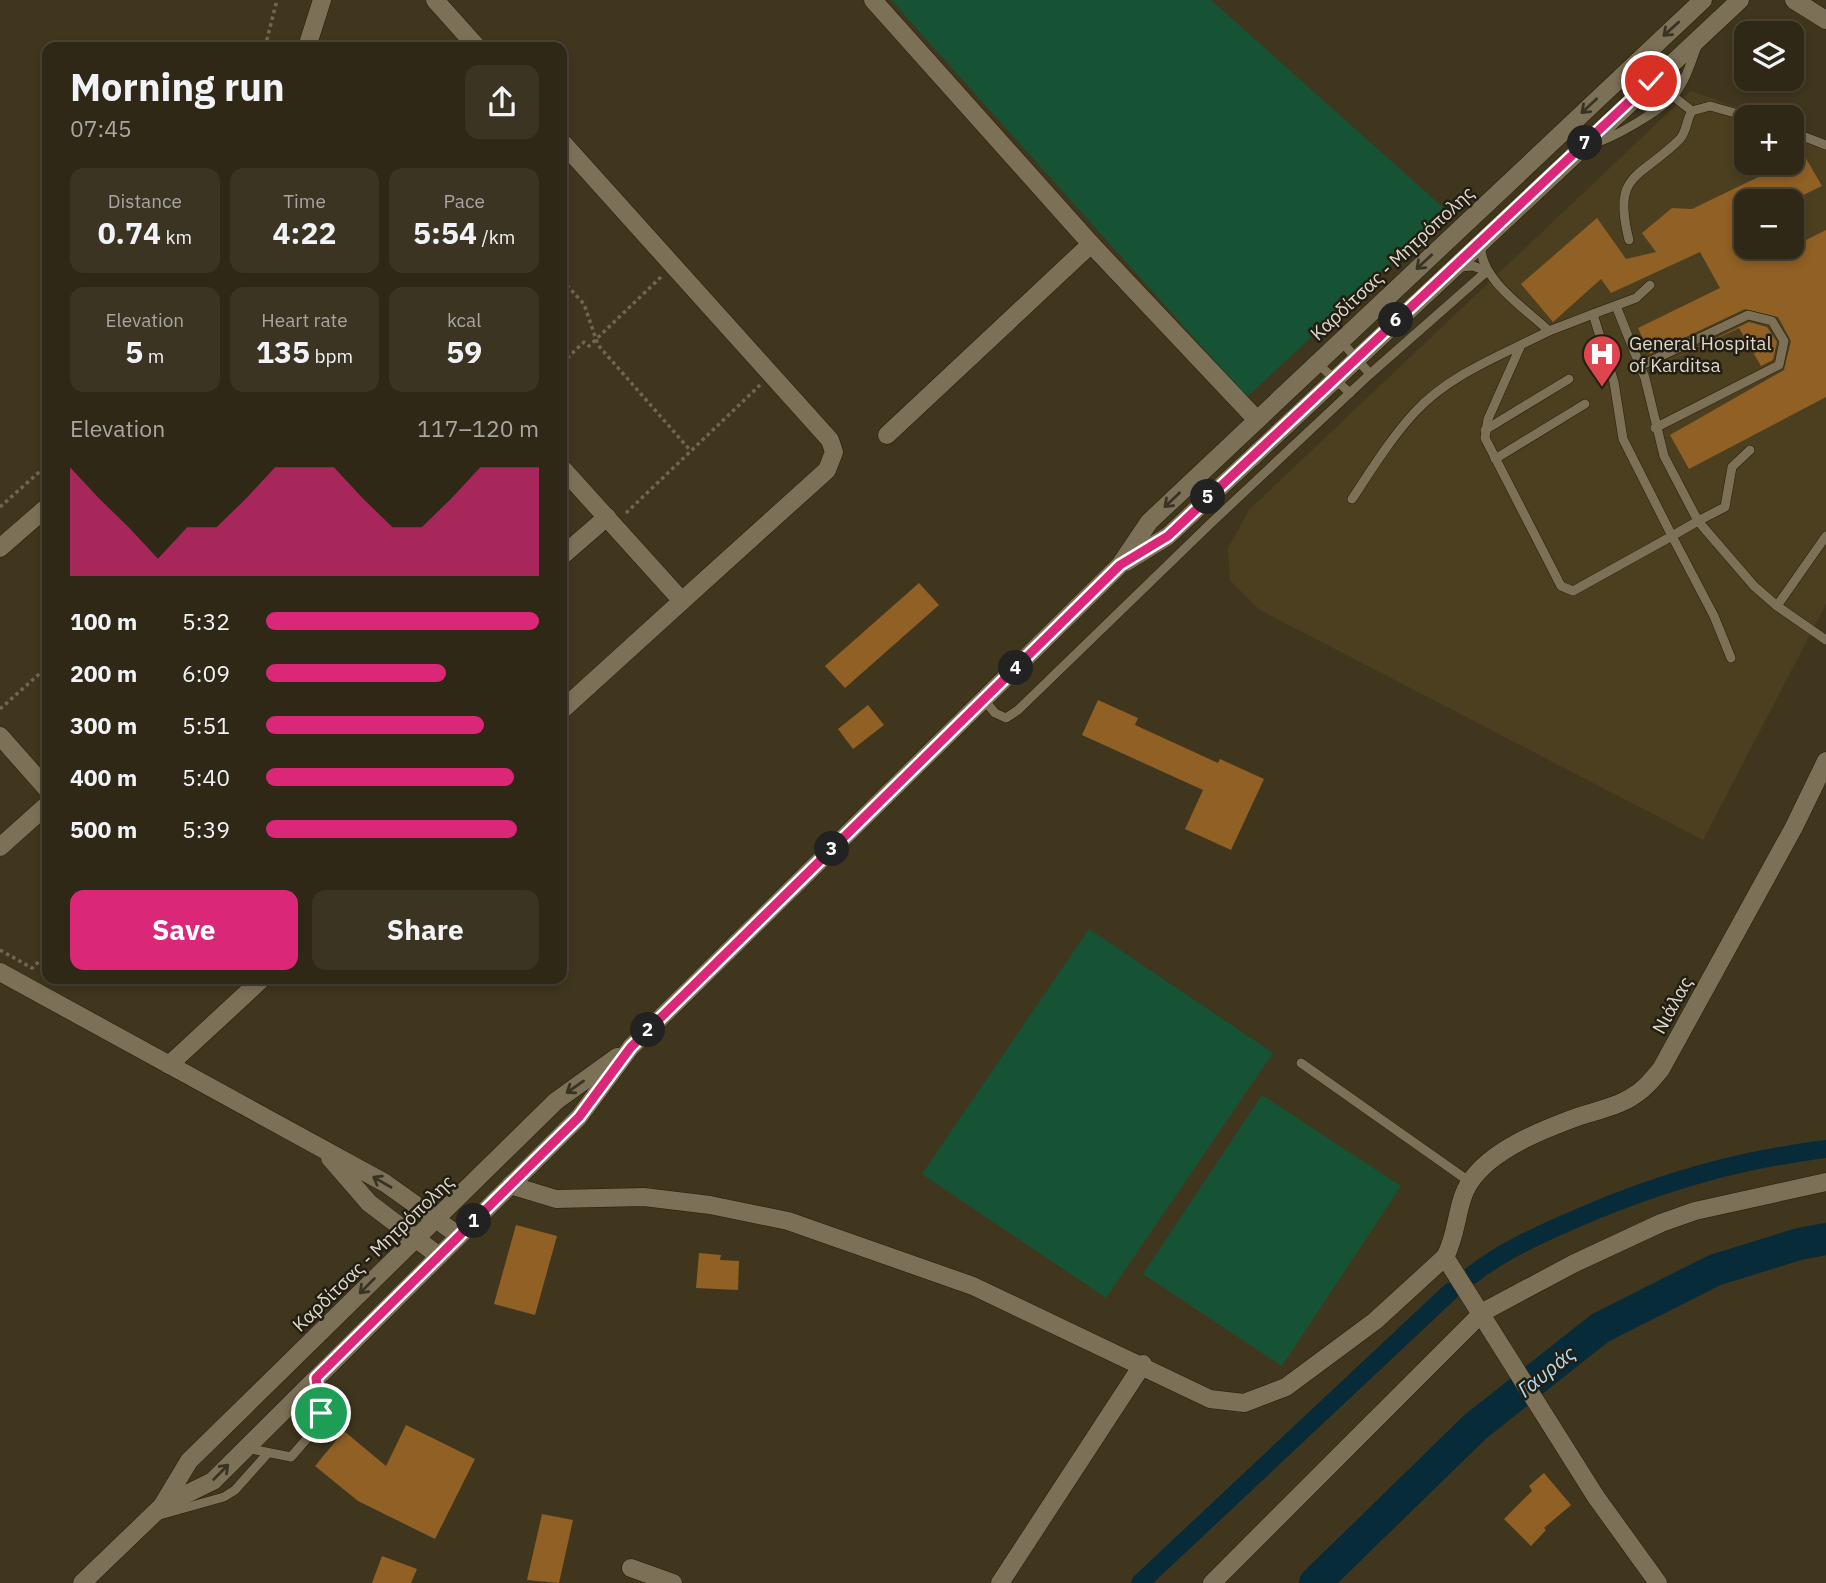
<!DOCTYPE html>
<meta charset="utf-8">
<style>
body{margin:0;font-family:"IBM Plex Sans",sans-serif;background:#3c3423;color:#f1f3f6;height:100vh;display:flex;flex-direction:column;font-size:26px;white-space:nowrap}
*{box-sizing:border-box;margin:0}
p{font-size:23px;color:#a8a6a1}
.icon{flex:none;width:38px;height:38px;fill:none;stroke:currentColor;stroke-width:2;stroke-linecap:round;stroke-linejoin:round}
.map{position:relative;flex:1;overflow:hidden}
.side{position:absolute;left:42px;top:42px;width:525px;height:942px;display:flex;flex-direction:column;background:#302816;border-radius:14px;box-shadow:0 4px 10px #0003,0 0 0 2px #4b4435}
.side>*{flex:none}
.controls{position:absolute;left:1734px;top:21px;display:grid;gap:14px}
.controls a{display:grid;place-items:center;width:70px;height:70px;border-radius:14px;background:#302816;box-shadow:0 4px 10px #0003,0 0 0 2px #4b4435;font-size:35px}
.pin{position:absolute;display:grid;place-items:center;width:60px;height:60px;color:#fff;margin:-30px;border:4px solid #fff;border-radius:50%;box-shadow:0 2px 7px #0007}
.km{position:absolute;width:35px;height:35px;margin:-18px;border-radius:50%;background:#222;color:#fff;font-size:19px;line-height:35px;text-align:center}
.round{display:grid;place-items:center;flex:none;width:74px;height:74px;border-radius:14px;background:#3c3423}
.headline{display:flex;align-items:center;justify-content:space-between;height:119px;padding:0 28px}
h1{font-size:38px;font-weight:700;line-height:52px}
.figures{display:grid;grid-template-columns:repeat(3,1fr);gap:10px;height:119px;padding:7px 28px}
.figures div{display:grid;align-content:center;border-radius:14px;background:#3c3423;text-align:center}
.figures b{font-size:30px;font-weight:700}
.figures small{font-size:19px;font-weight:400}
.figures p{font-size:19px}
.chart{height:196px;padding:14px 28px}
.chart p{display:flex;justify-content:space-between}
.chart svg{width:100%;height:126px;margin-top:7px;fill:#db2777;opacity:.7}
.cta{display:flex;gap:14px;margin-top:auto;padding:14px 28px}
.cta a{flex:1;height:80px;border-radius:14px;background:#db2777;color:#fff;font-size:28px;font-weight:700;line-height:80px;text-align:center}
.cta a+a{background:#3c3423;color:#f1f3f6}
ul{padding:0 28px;list-style:none;font-size:23px}
li{display:grid;grid-template-columns:112px 84px 1fr;align-items:center;height:52px}
li i{height:18px;border-radius:9px;background:#db2777}
.map>svg:first-child{display:block}
.built{fill:#4c3f20;fill-rule:evenodd}
.green{fill:#165234}
.lines{fill:none;stroke-linecap:round;stroke-linejoin:round}
.canal{stroke:#082b3a;stroke-width:18}
.river{stroke:#082b3a;stroke-width:32}
.building{fill:#906025}
.service-casing{stroke:#261d06;stroke-width:10}
.minor-casing{stroke:#261d06;stroke-width:19}
.secondary-casing{stroke:#261d06;stroke-width:19}
.path{stroke:#706753;stroke-width:3.5;stroke-dasharray:3.5 3.5;stroke-linecap:butt}
.service{stroke:#7c7157;stroke-width:9}
.minor{stroke:#7c7157;stroke-width:18}
.secondary{stroke:#7c7157;stroke-width:18}
.oneway{stroke:#383324}
.route-casing{stroke:#fff;stroke-width:14}
.route{stroke:#db2777;stroke-width:9}
.labels{text-anchor:middle;dominant-baseline:central;stroke-width:5;stroke-linejoin:round;paint-order:stroke}
.street-label{font-size:19px;fill:#ded8ca;stroke:#221e13}
.poi-label{font-size:19px;fill:#ded8ca;stroke:#221e13;text-anchor:start}
.water-label{font-size:21px;font-style:italic;fill:#addcf5;stroke:#221e13}
</style>
<div class="map">
<svg width="1826" height="1583" viewBox="0 0 1826 1583">
<rect width="100%" height="100%" fill="#40361e"/>
<path class="built" d="M1691,91L1764,117H1746V163H1792V127L1826,140V604L1703,840L1260,610L1230,580L1228,548L1249,510ZM1746,201H1792V247H1746Z"/>
<g class="green">
<polygon points="891,0 1211,0 1447,211 1247,397"/>
<polygon points="1089,929 1273,1053 1106,1298 922,1174"/>
<polygon points="1262,1095 1401,1186 1282,1366 1143,1274"/>
</g>
<g class="lines">
<g class="canal">
<path d="M1472,1275C1504,1250 1543,1233 1580,1217C1661,1182 1738,1160 1826,1149"/>
<polyline points="1140,1583 1450,1292"/>
</g>
<polyline class="river" points="1315,1583 1475,1427 1600,1328 1715,1270 1799,1244 1826,1239"/>
</g>
<g class="building">
<polygon points="1804,155 1822,186 1791,201 1746,201 1746,247 1792,247 1826,230 1826,397 1689,469 1670,435 1784,370 1791,341 1778,317 1745,309 1650,354 1638,328 1720,288 1700,252 1611,293 1601,279 1553,322 1521,284 1597,218 1626,259 1656,252 1642,233 1672,208 1692,209"/>
<polygon points="1749,322 1767,327 1777,342 1773,360 1761,366 1739,328 1656,367"/>
<polygon points="919,583 939,605 845,688 825,666"/>
<polygon points="1098,700 1138,718 1135,725 1218,763 1220,759 1264,779 1231,850 1185,829 1203,790 1082,735"/>
<polygon points="868,705 884,725 853,749 838,729"/>
<polygon points="516,1225 557,1236 535,1315 494,1304"/>
<polygon points="699,1253 721,1255 720,1260 739,1261 738,1290 696,1288"/>
<polygon points="406,1425 475,1459 435,1539 358,1501 315,1466 344,1431 386,1466"/>
<polygon points="1544,1473 1571,1505 1544,1528 1546,1530 1531,1546 1504,1519 1532,1491 1529,1486"/>
<polygon points="542,1514 573,1520 559,1583 527,1580"/>
<polygon points="382,1556 417,1569 411,1583 372,1583"/>
</g>
<g class="lines">
<g class="service-casing">
<g id="service">
<polyline points="1692,111 1710,106 1749,117"/>
<polyline points="1792,132 1826,145"/>
<path d="M1595,143C1615,137 1660,111 1674,95C1685,82 1691,63 1697,46"/>
<path d="M1629,240C1612,173 1638,180 1679,140C1687,132 1686,120 1692,111L1633,65"/>
<path d="M1481,245C1479,279 1526,309 1549,331L1593,314L1614,382L1623,439L1672,536L1698,521L1754,586L1777,606L1826,536"/>
<polyline points="1459,267 1473,266 1487,271"/>
<polyline points="1616,306 1645,378 1664,456 1698,521 1725,507 1732,467 1750,450"/>
<polyline points="1593,314 1636,298 1650,285"/>
<polyline points="1341,341 1370,374"/>
<polyline points="1521,345 1488,419 1485,438 1561,586 1573,591 1672,536 1714,616 1731,658"/>
<polyline points="1317,363 1350,393"/>
<polyline points="1640,366 1748,315 1772,321 1784,341 1779,365 1655,428"/>
<polyline points="1485,430 1569,379"/>
<polyline points="1495,459 1585,404"/>
<path d="M1352,499C1372,469 1391,438 1415,412C1450,374 1504,354 1549,331"/>
<polyline points="1777,606 1826,640"/>
<polyline points="984,700 995,713 1006,718 1018,710 1209,525 1370,374 1487,271"/>
<polyline points="1301,1063 1470,1182"/>
<polyline points="246,1448 291,1457 323,1420 316,1380"/>
<polyline points="156,1516 224,1497 235,1490 268,1453"/>
</g>
</g>
<g class="minor-casing">
<g id="minor">
<polyline points="435,0 477,47"/>
<polyline points="873,0 1091,244 1257,420"/>
<polyline points="1794,0 1826,20"/>
<polyline points="307,47 322,0"/>
<polyline points="562,142 830,440 834,452 827,470 682,601"/>
<polyline points="887,435 1091,244"/>
<polyline points="562,468 682,601 562,710"/>
<polyline points="0,548 47,507"/>
<polyline points="562,556 607,517"/>
<polyline points="0,736 47,789"/>
<polyline points="0,847 47,805"/>
<polyline points="0,972 385,1183 458,1235"/>
<polyline points="169,1065 263,978"/>
<polyline points="330,1158 369,1203 439,1256"/>
<polyline points="510,1185 556,1199 644,1197 710,1205 788,1221 973,1286 1210,1399 1244,1403 1286,1387 1375,1321 1445,1257"/>
<polyline points="631,1568 673,1583"/>
<polyline points="1000,1583 1143,1364"/>
<polyline points="1212,1583 1483,1312 1573,1264 1661,1223 1695,1211 1826,1182"/>
<path d="M1658,1583L1596,1497L1445,1257C1458,1234 1456,1203 1470,1182C1492,1149 1544,1129 1580,1116C1596,1111 1615,1107 1630,1098C1643,1091 1652,1080 1661,1069L1794,827L1826,761"/>
</g>
</g>
<g class="secondary-casing">
<g id="secondary">
<polyline points="1126,562 1168,536 1740,0"/>
<polyline points="162,1506 213,1481 579,1117 631,1047 1120,565 1149,522 1703,0"/>
<polyline points="82,1583 162,1506 189,1461 556,1101 617,1057"/>
</g>
</g>
<g class="path">
<polyline points="265,47 277,0"/>
<polyline points="562,280 584,304 598,345 690,450"/>
<polyline points="562,363 584,342 589,346 661,277"/>
<polyline points="0,507 47,465"/>
<polyline points="626,513 760,385"/>
<polyline points="0,709 47,667"/>
<polyline points="0,950 32,968 47,954"/>
<polyline points="223,978 227,978"/>
</g>
<use href="#service" class="service"/>
<use href="#minor" class="minor"/>
<use href="#secondary" class="secondary"/>
</g>
<defs><path id="oneway-shaft" d="M-6 0H5M1.5-3L5.5 0L1.5 3" fill="none" stroke-width="1.6" stroke-linecap="round" stroke-linejoin="round" transform="scale(1.75)"/></defs>
<g class="oneway">
<use href="#oneway-shaft" transform="translate(1671 29) rotate(138)"/>
<use href="#oneway-shaft" transform="translate(1589 106) rotate(137)"/>
<use href="#oneway-shaft" transform="translate(1424 262) rotate(137)"/>
<use href="#oneway-shaft" transform="translate(1172 500) rotate(137)"/>
<use href="#oneway-shaft" transform="translate(575 1087) rotate(145)"/>
<use href="#oneway-shaft" transform="translate(382 1182) rotate(-150)"/>
<use href="#oneway-shaft" transform="translate(367 1286) rotate(135)"/>
<use href="#oneway-shaft" transform="translate(221 1472) rotate(-45)"/>
</g>
<g class="lines">
<g class="route-casing">
<polyline id="route" points="321,1413 316,1378 579,1117 631,1047 1120,565 1168,536 1651,81"/>
</g>
<use href="#route" class="route"/>
</g>
<defs>
<g id="hospital-pin" transform="scale(2.0125)"><path d="M0 17L-7.5 6A9.5 9.5 0 1 1 7.5 6Z" fill="#e0444e" stroke="#221e13"/><path d="M-5-5h3v3.5h4V-5h3V5h-3V1.5h-4V5h-3Z" fill="#fff"/></g>
</defs>
<g fill-rule="evenodd">
<use href="#hospital-pin" x="1602" y="354"/>
</g>
<g class="labels">
<g class="street-label">
<text transform="translate(1392 263) rotate(-43)">Καρδίτσας - Μητρόπολης</text>
<text transform="translate(1672 1005) rotate(-61)">Νιάλας</text>
<text transform="translate(373 1253) rotate(-44)">Καρδίτσας - Μητρόπολης</text>
</g>
<g class="poi-label">
<text x="1629" y="343">General Hospital<tspan x="1629" dy="22">of Karditsa</tspan></text>
</g>
<g class="water-label">
<text transform="translate(1546 1371) rotate(-39)">Γαυράς</text>
</g>
</g>
</svg>
<div class="controls">
<a><svg class="icon" aria-label="layers" viewBox="0 0 24 24"><path d="M12 4l9 5-9 5-9-5zM3 14l9 5 9-5"/></svg></a>
<a>+</a>
<a>−</a>
</div>
<div class="pin" style="left:321px;top:1413px;background:#1e9e55"><svg class="icon" aria-label="arrive" viewBox="0 0 24 24"><path d="M6 21V4h12l-3 4 3 4H6"/></svg></div>
<div class="pin" style="left:1651px;top:81px;background:#d93025"><svg class="icon" aria-label="check" viewBox="0 0 24 24"><path d="M5 12l5 5 9-10"/></svg></div>
<b class="km" style="left:474px;top:1221px">1</b>
<b class="km" style="left:648px;top:1030px">2</b>
<b class="km" style="left:832px;top:849px">3</b>
<b class="km" style="left:1016px;top:668px">4</b>
<b class="km" style="left:1208px;top:497px">5</b>
<b class="km" style="left:1396px;top:320px">6</b>
<b class="km" style="left:1585px;top:143px">7</b>
<section class="side">
<div class="headline"><div><h1>Morning run</h1><p>07:45</p></div><a class="round"><svg class="icon" aria-label="share" viewBox="0 0 24 24"><path d="M12 15V3M7 8l5-5 5 5M5 13v7h14v-7"/></svg></a></div>
<div class="figures">
<div><p>Distance</p><b>0.74<small> km</small></b></div>
<div><p>Time</p><b>4:22</b></div>
<div><p>Pace</p><b>5:54<small> /km</small></b></div>
</div>
<div class="figures">
<div><p>Elevation</p><b>5<small> m</small></b></div>
<div><p>Heart rate</p><b>135<small> bpm</small></b></div>
<div><p>kcal</p><b>59</b></div>
</div>
<div class="chart"><p><span>Elevation</span>117–120 m</p>
<svg viewBox="0 0 160 44" preserveAspectRatio="none"><path d="M0 44V6L10 17L20 27L30 38L40 27L50 27L60 17L70 6L80 6L90 6L100 17L110 27L120 27L130 17L140 6L150 6L160 6V44z"/></svg>
</div>
<ul>
<li><b>100 m</b>5:32<i style="width:100%"></i></li>
<li><b>200 m</b>6:09<i style="width:66%"></i></li>
<li><b>300 m</b>5:51<i style="width:80%"></i></li>
<li><b>400 m</b>5:40<i style="width:91%"></i></li>
<li><b>500 m</b>5:39<i style="width:92%"></i></li>
</ul>
<div class="cta"><a>Save</a><a>Share</a></div>
</section>
</div>
